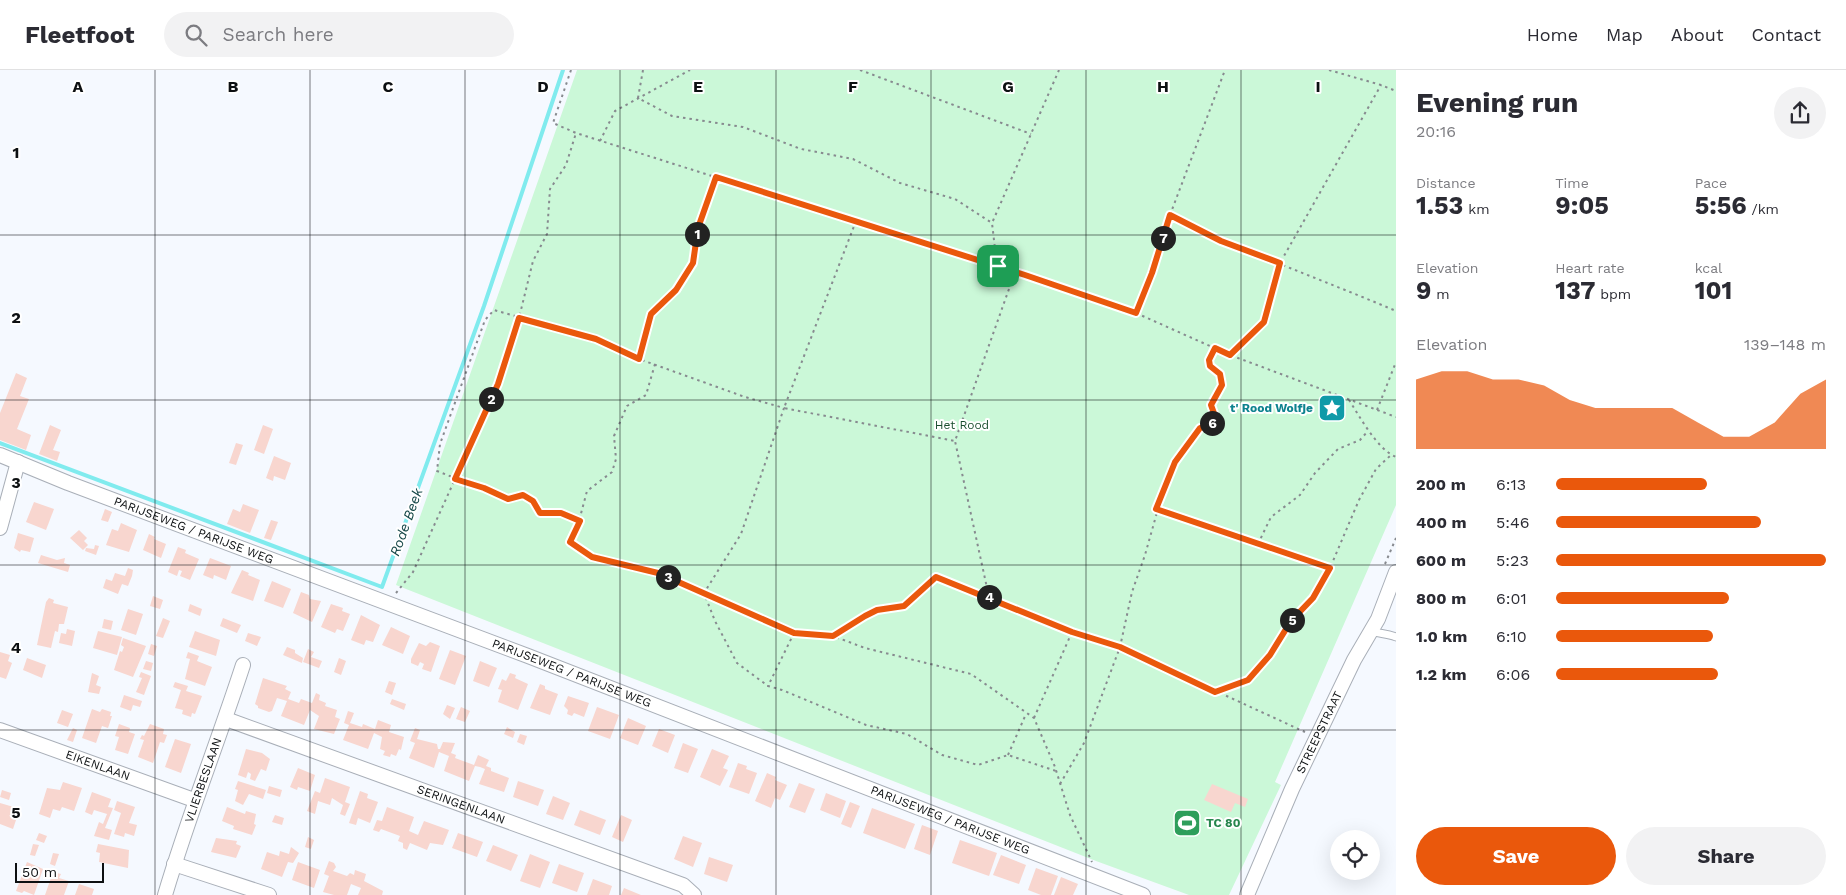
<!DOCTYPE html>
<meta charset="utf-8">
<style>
body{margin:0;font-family:"Work Sans",sans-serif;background:#f2f2f3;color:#2b2b33;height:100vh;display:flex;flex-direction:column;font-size:19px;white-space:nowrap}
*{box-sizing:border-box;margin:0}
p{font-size:16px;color:#7c7c81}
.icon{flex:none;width:28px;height:28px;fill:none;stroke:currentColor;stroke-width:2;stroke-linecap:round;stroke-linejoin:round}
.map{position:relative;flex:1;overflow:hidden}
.details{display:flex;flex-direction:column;background:#fff;width:450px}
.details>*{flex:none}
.tools{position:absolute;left:1330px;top:760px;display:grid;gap:10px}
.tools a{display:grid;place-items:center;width:50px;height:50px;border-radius:50%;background:#fff;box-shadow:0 5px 20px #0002;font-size:25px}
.scale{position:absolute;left:15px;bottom:12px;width:89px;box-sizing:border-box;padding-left:5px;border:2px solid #0d1012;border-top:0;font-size:14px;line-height:18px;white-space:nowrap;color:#0d1012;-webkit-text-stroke:4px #fff;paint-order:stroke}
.pin{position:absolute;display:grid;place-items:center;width:42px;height:42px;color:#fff;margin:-21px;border-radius:10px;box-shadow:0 2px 8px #0006}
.km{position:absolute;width:25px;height:25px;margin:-12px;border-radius:50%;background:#222;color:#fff;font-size:14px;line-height:25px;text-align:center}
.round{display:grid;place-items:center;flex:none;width:52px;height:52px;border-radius:26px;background:#f2f2f3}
.summary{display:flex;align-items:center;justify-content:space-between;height:85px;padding:0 20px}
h1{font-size:28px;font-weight:700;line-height:38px}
.metrics{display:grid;grid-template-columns:repeat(3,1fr);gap:8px;height:85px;padding:5px 20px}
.metrics div{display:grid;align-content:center}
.metrics b{font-size:25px;font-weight:700}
.metrics small{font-size:14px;font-weight:400}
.metrics p{font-size:14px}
.chart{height:140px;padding:10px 20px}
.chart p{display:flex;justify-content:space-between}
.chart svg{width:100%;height:90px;margin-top:5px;fill:#ea580c;opacity:.7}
.button{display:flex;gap:10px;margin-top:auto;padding:10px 20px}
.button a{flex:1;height:58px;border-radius:30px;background:#ea580c;color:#fff;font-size:20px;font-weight:700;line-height:58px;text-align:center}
.button a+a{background:#f2f2f3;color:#2b2b33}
ul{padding:0 20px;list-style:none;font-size:16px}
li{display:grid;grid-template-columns:80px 60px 1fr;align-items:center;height:38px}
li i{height:12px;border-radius:6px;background:#ea580c}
header{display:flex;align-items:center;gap:30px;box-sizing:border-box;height:70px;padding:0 25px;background:#fff;border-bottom:1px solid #e1e1e2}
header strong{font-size:24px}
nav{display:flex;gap:28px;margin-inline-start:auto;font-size:18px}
.search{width:350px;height:45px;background:#f2f2f3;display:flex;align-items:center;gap:12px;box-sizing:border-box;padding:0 18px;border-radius:28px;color:#7c7c81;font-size:19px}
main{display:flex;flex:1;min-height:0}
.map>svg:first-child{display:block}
.green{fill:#cbf8d8}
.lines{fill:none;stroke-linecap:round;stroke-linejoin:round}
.stream{stroke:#80ebee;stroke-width:4}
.building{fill:#f8d6cf}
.service-casing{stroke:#a9afb8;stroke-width:9}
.minor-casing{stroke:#a9afb8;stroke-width:16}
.path{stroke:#878a8f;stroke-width:2;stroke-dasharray:2.5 4;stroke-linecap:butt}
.service{stroke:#fff;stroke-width:7}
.minor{stroke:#fff;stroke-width:14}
.route-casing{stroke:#fff;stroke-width:10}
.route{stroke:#ea580c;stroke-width:6}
.grid{fill:none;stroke:#0d1012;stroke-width:1;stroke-opacity:0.55}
.labels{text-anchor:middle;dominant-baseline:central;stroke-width:4;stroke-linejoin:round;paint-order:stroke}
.culture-label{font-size:12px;font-weight:bold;fill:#0d838f;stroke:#fff;text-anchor:end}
.park-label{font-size:12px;fill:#194d2e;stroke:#fff}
.street-label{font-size:12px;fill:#0d1012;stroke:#fff}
.leisure-label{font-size:12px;font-weight:bold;fill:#27864d;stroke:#fff;text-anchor:start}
.water-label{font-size:14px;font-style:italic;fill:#134546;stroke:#fff}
.grid-label{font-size:16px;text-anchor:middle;font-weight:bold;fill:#0d1012;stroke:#fff;stroke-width:4;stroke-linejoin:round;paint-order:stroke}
</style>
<header>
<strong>Fleetfoot</strong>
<div class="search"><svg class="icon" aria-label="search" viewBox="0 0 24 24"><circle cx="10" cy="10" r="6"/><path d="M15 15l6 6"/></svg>Search here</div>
<nav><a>Home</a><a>Map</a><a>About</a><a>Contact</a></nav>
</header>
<main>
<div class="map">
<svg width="1396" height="825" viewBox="0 0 1396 825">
<rect width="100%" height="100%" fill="#f5f9ff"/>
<polygon class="green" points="577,0 1396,0 1396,435 1275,712 1281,715 1229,825 1189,825 1096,791 396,515"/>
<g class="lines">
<polyline class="stream" points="0,373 382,517 484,236 563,0"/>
</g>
<g class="building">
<polygon points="16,303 27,308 20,326 29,329 17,359 31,365 26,380 0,370 0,343"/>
<polygon points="50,355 61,360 53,380 60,382 57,391 39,384"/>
<polygon points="263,355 273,359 264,384 254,380"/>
<polygon points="236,373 243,375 236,395 229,393"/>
<polygon points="274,386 291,393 285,410 274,406 273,411 266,408"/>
<polygon points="34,432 54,439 46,460 26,452"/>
<polygon points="243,434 259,440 250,463 227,454 233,439 240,442"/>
<polygon points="105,439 112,442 108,452 101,450"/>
<polygon points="271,450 278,452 271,470 264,468"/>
<polygon points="121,453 137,460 129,482 106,475 112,459 118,461"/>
<polygon points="79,460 87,468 84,471 88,475 83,480 70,468"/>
<polygon points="18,463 34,468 30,482 21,480 20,482 14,478"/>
<polygon points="149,464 155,467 154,469 166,474 161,488 143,480"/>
<polygon points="95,475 99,476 96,485 85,481 86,478 94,479"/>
<polygon points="178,477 186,480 185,483 199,489 190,510 180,506 182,501 179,500 177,506 168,502"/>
<polygon points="41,485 57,490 65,488 64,493 70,495 68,502 38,493"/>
<polygon points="210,488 231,496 226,510 214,505 213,509 203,505"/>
<polygon points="128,498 133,500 132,506 128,516 122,514 118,524 103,518 106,509 112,511 115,503 125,506"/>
<polygon points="242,500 249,503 248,505 260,510 253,531 231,523"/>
<polygon points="272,511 291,519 283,538 264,531"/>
<polygon points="301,522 309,525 310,529 321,531 312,552 293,543"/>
<polygon points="153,526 163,530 160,539 150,536"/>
<polygon points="49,528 54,530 53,533 68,537 64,554 59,554 58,562 55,561 51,578 37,575 46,532"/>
<polygon points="190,534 202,539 200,546 188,541"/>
<polygon points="331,534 343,538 342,541 350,544 343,561 337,559 335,563 321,557"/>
<polygon points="128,539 143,544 136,565 121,560"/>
<polygon points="361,545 380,555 373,572 366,570 364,575 351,570"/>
<polygon points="163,548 170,551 163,568 156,566"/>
<polygon points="223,548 241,555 237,563 220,556"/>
<polygon points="104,549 113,551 111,560 102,558"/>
<polygon points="391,557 410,566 403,584 382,575"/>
<polygon points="67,559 75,561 72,576 59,573 61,563 66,564"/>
<polygon points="98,561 122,567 117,585 93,578"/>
<polygon points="195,561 220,570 216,586 189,577"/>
<polygon points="248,563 261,567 257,576 245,571"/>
<polygon points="123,568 146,576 133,607 114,600 120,581 122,582 124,577 121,575"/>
<polygon points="430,572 440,576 431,602 422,599 424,594 420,592 418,596 411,593 411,589 419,573 426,576"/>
<polygon points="151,574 157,576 154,586 148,584"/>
<polygon points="287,577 295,580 295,583 303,588 302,593 283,585"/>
<polygon points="308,579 314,582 311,587 322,591 319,598 303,592"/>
<polygon points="450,580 466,586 455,615 439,609"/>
<polygon points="0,582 10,585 8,591 12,593 6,609 0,607"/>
<polygon points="188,582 199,586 197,591 212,597 205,616 185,609 190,589 186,588"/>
<polygon points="27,588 46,595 42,608 23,600"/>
<polygon points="339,588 346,591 341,605 334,602"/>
<polygon points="146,591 153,593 151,601 143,599"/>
<polygon points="480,591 497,598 489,617 473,611"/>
<polygon points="141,602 151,606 144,625 136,622 142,608 139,607"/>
<polygon points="92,603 99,606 96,615 101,617 99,624 88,622"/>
<polygon points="510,603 516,605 515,608 528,614 518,640 498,632 502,620 498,619 502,609 506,611"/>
<polygon points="263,608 287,616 285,619 291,622 288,629 299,633 301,629 312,633 316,623 320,625 319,630 326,633 325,636 337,640 335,647 340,649 334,664 314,659 319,646 310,640 304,655 281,646 287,631 277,628 272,641 269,642 258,638 258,636 255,634"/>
<polygon points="389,611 396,613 392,625 385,622"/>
<polygon points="175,612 188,616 186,621 202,626 195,644 192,643 191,647 182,644 183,640 175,638 181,620 173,617"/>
<polygon points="540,614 545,616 545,619 558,624 550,645 530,638"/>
<polygon points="124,625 142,631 140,637 133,635 131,641 120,637"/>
<polygon points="568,626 589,633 584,647 574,643 572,646 567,644 568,640 564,636"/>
<polygon points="392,629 406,634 404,640 390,634"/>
<polygon points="447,635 455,638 450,649 443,644"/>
<polygon points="461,637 470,641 465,652 456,649"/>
<polygon points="597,637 619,645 610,669 588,661"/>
<polygon points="92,639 100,642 102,639 111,642 110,646 112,646 108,658 102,656 96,673 82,668"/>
<polygon points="62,640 73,644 68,657 57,653"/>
<polygon points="348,641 354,643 350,653 362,657 363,654 375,659 378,650 391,655 389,662 404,667 401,680 399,679 396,686 391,684 390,687 383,685 385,681 380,679 382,667 374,663 368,679 343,670 349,655 344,653"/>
<polygon points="628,648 646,656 638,675 620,668"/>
<polygon points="119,654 130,658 129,662 135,664 128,684 115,680 119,667 115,666"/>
<polygon points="150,654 164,659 163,664 167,665 164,673 160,672 153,693 138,687 144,670 140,669 142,665 144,666"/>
<polygon points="507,657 515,662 513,668 504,664"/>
<polygon points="73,658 77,660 73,672 67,670"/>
<polygon points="415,658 420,660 417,669 437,674 438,679 440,679 443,672 455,673 451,683 456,685 455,688 474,695 478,685 489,690 486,696 491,698 491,701 509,708 504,722 479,714 485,699 480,697 475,696 469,711 444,701 449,686 439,682 434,698 409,688 415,673 410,671"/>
<polygon points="659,659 675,665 668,683 652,676"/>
<polygon points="520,664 527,666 524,675 517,672"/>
<polygon points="175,669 191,674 181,703 165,697"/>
<polygon points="683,673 698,679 688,703 674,698"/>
<polygon points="246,679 262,683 270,689 266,701 261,699 255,711 250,709 251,704 248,702 246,708 238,705"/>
<polygon points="712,679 729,686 723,698 728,700 720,716 700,707"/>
<polygon points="738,693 747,696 746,699 757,703 749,724 729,717"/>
<polygon points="298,698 315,705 310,721 298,717 297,720 290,717"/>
<polygon points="767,703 776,707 775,710 787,715 780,730 775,728 771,738 755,731"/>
<polygon points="325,708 350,717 345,732 350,734 345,746 340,744 343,735 332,728 330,735 318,731 315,744 307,741 315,721 320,723"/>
<polygon points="238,711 266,720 263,729 249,724 243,735 235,731 238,720 235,719"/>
<polygon points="518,711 544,720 538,736 513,727"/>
<polygon points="63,712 82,718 74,741 62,737 60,741 53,739 50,748 39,744 47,718 60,720"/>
<polygon points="799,713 815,719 805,743 789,737"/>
<polygon points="1212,714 1248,729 1245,737 1235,733 1231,742 1204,730"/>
<polygon points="269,716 282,720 280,727 267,723"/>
<polygon points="2,720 11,723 9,730 0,727"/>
<polygon points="360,721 368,724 367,728 378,732 370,753 358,748 356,755 349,753"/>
<polygon points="92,722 111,729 108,737 113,738 105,758 112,760 109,770 94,766 99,752 103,754 107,744 94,740 92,745 85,742"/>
<polygon points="826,723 846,731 840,748 820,740"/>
<polygon points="553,726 570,733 563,750 546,744"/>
<polygon points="117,731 135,737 129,753 137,755 134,766 125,763 124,767 114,764 121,743 114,740"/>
<polygon points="850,732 860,736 851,758 841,754"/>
<polygon points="0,733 17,738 14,746 17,747 13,759 0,754"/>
<polygon points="227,737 245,744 246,741 256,744 254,754 256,755 252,765 233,759 234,756 222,751"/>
<polygon points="387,737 414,747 409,761 418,765 424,751 449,760 443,775 430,773 427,780 410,773 407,780 403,778 403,773 398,771 400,766 381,759 379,762 373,760 377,750 382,751"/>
<polygon points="872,738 915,754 905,779 863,763"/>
<polygon points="580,740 606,750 600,765 574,755"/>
<polygon points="275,745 284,748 282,755 272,752"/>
<polygon points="621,745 632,750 623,772 612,767"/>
<polygon points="922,755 938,761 930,785 914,779"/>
<polygon points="39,763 47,766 44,773 36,770"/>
<polygon points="458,763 483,772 477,787 452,778"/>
<polygon points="683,766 702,773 693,797 674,789"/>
<polygon points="308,767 314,770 311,779 305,777"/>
<polygon points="216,768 237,771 236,774 241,776 236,788 211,782"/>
<polygon points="960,770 997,783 989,806 952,793"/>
<polygon points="33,774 39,775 35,786 30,785"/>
<polygon points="98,774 129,780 128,798 99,792 100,783 96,782"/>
<polygon points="493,775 518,785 511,801 486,791"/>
<polygon points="291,777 299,783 293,793 288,792 282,807 261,799 267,782 279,786 280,781 289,784"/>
<polygon points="53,783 59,784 55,796 50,794"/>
<polygon points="530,784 550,792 540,818 520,811"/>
<polygon points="1001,785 1026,795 1019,814 993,805"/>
<polygon points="709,787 733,795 727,812 704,804"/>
<polygon points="329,791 334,793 336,797 333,801 347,806 350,803 354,805 355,800 366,804 364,811 383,821 382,825 358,825 361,818 351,814 347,825 334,825 323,822 329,806 324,804"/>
<polygon points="27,792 43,799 34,825 24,821 22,823 16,821"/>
<polygon points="298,792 320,800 314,818 292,810"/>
<polygon points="559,794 584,803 577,822 552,813"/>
<polygon points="1036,798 1058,806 1051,825 1041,825 1028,820"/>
<polygon points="53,802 61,804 59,808 69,811 64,825 45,825"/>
<polygon points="1061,807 1078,814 1073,825 1054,825"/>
<polygon points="593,809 612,816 609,825 587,825"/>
<polygon points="79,814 94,819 92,825 75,825"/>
<polygon points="624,818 641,825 621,825"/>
</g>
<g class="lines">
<g class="service-casing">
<path id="service" d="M1371,561C1379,564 1387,563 1396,567"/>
</g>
<g class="minor-casing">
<g id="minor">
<path id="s1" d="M0,385L68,413L528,586L1143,825"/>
<polyline points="0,458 18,392"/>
<path id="s2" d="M226,649L683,815L694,825"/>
<path id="s3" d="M0,660L194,730"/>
<polyline points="174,794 269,825"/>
<path id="s4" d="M165,825C188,747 218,672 243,595"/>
<path id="s5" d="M1247,825L1292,719L1354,590L1378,549L1396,502"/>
</g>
</g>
<g class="path">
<polyline points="571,0 553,53 576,63 1025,205 1136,243 1230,285 1396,347"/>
<polyline points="643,0 638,28 672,46 743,57 801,79 853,89 900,113 955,129 992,153"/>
<polyline points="860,0 1031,64"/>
<polyline points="1329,0 1381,15 1396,21"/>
<polyline points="600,71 615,41 690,0"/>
<polyline points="1170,145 1225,0"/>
<polyline points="856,151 784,338 955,371"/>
<polyline points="997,196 992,153 1059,0"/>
<path d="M1136,243L1153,203L1170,145C1243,182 1321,209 1396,241"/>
<polyline points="1230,285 1264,252 1280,193 1381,15"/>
<polyline points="639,289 651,244 676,220 693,193 698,159 716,107"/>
<polyline points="655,294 646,325 627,336 614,366 616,389 612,402 587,421 579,451 571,472 592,487 658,503 704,523 715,551 737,593 768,616"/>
<path d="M1349,330C1360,347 1377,379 1396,387"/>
<polyline points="1377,340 1396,292"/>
<polyline points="1156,439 1329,498"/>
<polyline points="579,451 561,443 540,443 533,431 523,425 508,429 437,401 440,374 485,250 494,240 597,269 639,289 745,327 784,338 741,464 704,523 794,563 833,566 865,578 971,604 1034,648 1055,697 1070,745 1092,792"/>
<polyline points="1258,474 1271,447 1300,425 1315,403 1338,379 1360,370 1368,361"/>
<polyline points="1385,494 1396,468"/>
<polyline points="396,523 413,502 498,314 519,248 533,191 547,164 550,119 566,95 576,63"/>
<polyline points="989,527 955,371 1015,202"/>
<polyline points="794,563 768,616 782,620 866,655 907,664 942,685 978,695 1008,685 1056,701"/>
<polyline points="833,566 865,545 877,541 905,536 936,507 1072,562 1120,577 1305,662"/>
<polyline points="1216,621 1248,610 1270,585 1291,551 1313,528 1330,498 1359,430 1376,399 1391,385"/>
<polyline points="1034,648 1072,562"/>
<polyline points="1008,685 1026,644"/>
<polyline points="1060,714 1084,673 1120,577 1132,522 1145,485 1165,414 1175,392 1200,359 1212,354 1215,346 1211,335 1222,315 1220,304 1210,296 1209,290 1215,278"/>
</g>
<use href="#service" class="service"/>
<use href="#minor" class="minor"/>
</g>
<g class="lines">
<g class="route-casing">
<polygon id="route" points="716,107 1025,205 1136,243 1152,203 1170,145 1221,171 1280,193 1264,252 1230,285 1215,278 1209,290 1210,296 1220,304 1222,315 1211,335 1215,346 1212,354 1200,358 1175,392 1156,439 1330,498 1313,528 1291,551 1270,585 1248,610 1215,622 1120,577 1072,562 936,507 904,536 877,540 865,546 833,566 794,563 658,503 592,487 570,472 580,451 561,443 540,443 533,431 523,425 508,429 484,418 455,409 498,314 519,248 596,269 639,289 651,244 676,220 693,193 698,158"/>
</g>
<use href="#route" class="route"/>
</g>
<path class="grid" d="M155,0V825M310,0V825M465,0V825M620,0V825M776,0V825M931,0V825M1086,0V825M1241,0V825M0,165H1396M0,330H1396M0,495H1396M0,660H1396"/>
<defs>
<g id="sight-square" transform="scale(1.4375)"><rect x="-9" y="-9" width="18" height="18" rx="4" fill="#0f9aa8" stroke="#fff"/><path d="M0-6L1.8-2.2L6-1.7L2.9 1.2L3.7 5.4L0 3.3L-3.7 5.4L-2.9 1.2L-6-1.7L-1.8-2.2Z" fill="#fff"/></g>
<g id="stadium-square" transform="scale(1.4375)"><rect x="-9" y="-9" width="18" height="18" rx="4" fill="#2e9e5b" stroke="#fff"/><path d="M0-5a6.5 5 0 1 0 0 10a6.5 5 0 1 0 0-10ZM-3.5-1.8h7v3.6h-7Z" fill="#fff"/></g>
</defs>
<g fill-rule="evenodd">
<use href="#sight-square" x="1332" y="338"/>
<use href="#stadium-square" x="1187" y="753"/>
</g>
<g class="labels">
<g class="culture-label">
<text x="1313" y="338">t' Rood Wolfje</text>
</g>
<g class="park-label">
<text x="962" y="355">Het Rood</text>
</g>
<g class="street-label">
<text stroke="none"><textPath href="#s1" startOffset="208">PARIJSEWEG / PARIJSE WEG</textPath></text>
<text stroke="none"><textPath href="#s1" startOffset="612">PARIJSEWEG / PARIJSE WEG</textPath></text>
<text stroke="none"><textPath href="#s5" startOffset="178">STREEPSTRAAT</textPath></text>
<text stroke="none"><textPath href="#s3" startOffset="104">EIKENLAAN</textPath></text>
<text stroke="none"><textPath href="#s4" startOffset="121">VLIERBESLAAN</textPath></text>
<text stroke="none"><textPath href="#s2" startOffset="250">SERINGENLAAN</textPath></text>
<text stroke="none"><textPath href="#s1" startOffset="1018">PARIJSEWEG / PARIJSE WEG</textPath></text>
</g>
<g class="leisure-label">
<text x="1206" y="753">TC 80</text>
</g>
<g class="water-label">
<text transform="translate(406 452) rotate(-70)">Rode Beek</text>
</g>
</g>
<g class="grid-label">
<text x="78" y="22">A</text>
<text x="233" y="22">B</text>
<text x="388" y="22">C</text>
<text x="543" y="22">D</text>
<text x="698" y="22">E</text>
<text x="853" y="22">F</text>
<text x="1008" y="22">G</text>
<text x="1163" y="22">H</text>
<text x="1318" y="22">I</text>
<text x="16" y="88">1</text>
<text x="16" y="253">2</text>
<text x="16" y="418">3</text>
<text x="16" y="583">4</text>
<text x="16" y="748">5</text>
</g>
</svg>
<div class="tools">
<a><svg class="icon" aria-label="locate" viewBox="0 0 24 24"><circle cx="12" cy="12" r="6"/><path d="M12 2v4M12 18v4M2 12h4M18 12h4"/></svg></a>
</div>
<div class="scale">50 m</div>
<div class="pin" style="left:998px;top:196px;background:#1e9e55"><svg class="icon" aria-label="arrive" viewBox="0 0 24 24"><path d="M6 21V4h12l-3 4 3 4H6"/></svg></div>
<b class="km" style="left:697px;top:164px">1</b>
<b class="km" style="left:491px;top:329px">2</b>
<b class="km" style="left:668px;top:507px">3</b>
<b class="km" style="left:989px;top:527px">4</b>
<b class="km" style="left:1292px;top:550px">5</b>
<b class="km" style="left:1212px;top:353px">6</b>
<b class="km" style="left:1163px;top:168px">7</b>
</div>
<section class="details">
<div class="summary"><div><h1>Evening run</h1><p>20:16</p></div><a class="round"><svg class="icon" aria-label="share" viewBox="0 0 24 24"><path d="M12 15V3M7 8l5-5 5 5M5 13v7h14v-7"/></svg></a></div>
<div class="metrics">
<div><p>Distance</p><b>1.53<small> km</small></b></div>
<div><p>Time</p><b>9:05</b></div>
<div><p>Pace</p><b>5:56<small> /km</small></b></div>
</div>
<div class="metrics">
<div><p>Elevation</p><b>9<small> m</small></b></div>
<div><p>Heart rate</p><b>137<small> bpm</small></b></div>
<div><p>kcal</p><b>101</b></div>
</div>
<div class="chart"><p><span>Elevation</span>139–148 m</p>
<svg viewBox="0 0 160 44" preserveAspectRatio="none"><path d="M0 44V10L10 6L20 6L30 10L40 10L50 13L60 20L70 24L80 24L90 24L100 24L110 31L120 38L130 38L140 31L150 17L160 10V44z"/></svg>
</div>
<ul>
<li><b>200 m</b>6:13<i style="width:56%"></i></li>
<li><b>400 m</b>5:46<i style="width:76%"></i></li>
<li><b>600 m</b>5:23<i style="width:100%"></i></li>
<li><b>800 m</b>6:01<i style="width:64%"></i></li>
<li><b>1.0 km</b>6:10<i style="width:58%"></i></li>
<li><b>1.2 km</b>6:06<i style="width:60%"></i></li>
</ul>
<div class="button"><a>Save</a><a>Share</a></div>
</section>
</main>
